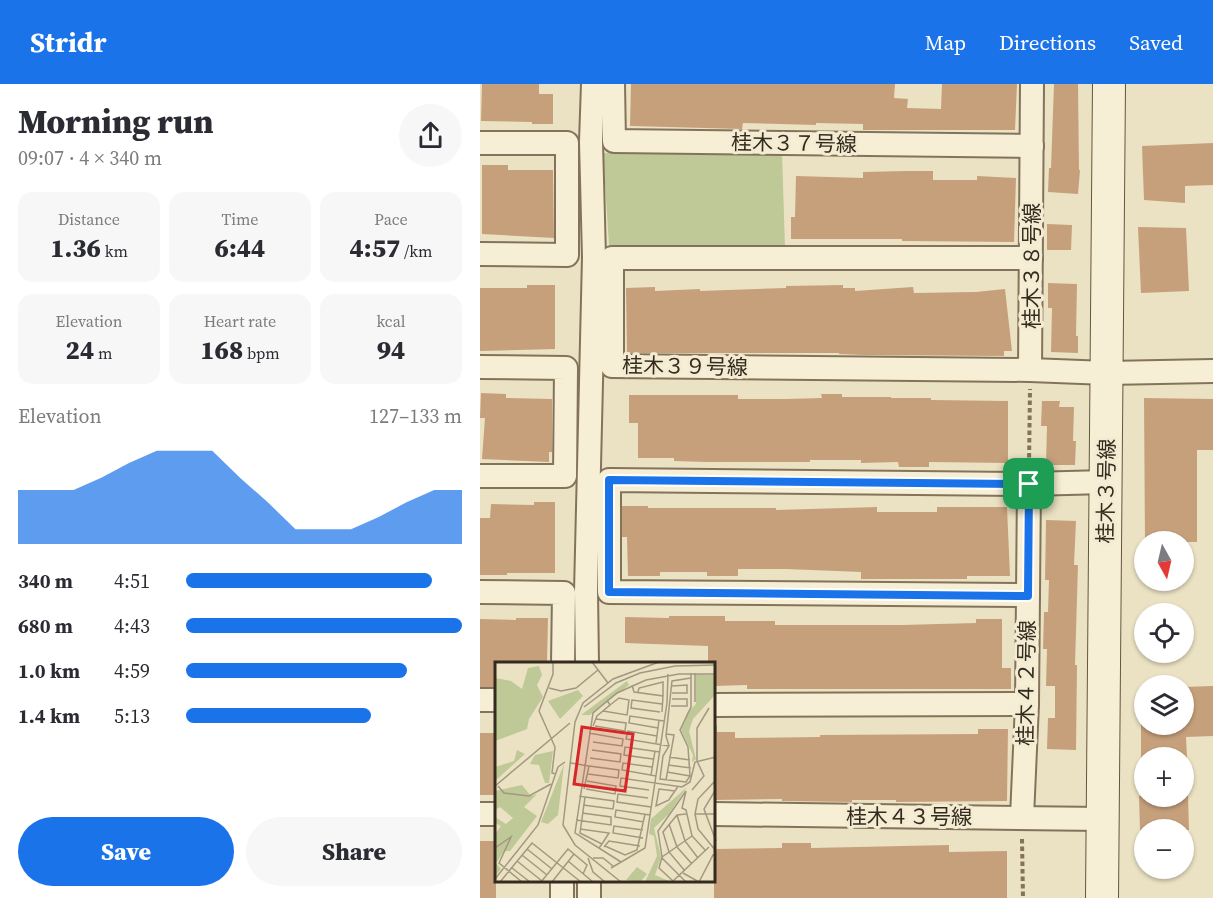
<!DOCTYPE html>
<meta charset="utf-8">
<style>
body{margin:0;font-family:"Source Serif 4","Noto Sans JP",serif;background:#f7f7f7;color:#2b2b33;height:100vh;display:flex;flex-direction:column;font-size:22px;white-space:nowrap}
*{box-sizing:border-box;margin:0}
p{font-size:20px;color:#7c7c81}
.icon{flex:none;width:33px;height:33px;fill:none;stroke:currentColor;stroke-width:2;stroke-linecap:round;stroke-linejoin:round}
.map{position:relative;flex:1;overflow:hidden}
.sheet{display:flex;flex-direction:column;background:#fff;width:480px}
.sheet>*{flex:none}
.needle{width:39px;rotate:172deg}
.buttons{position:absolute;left:654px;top:447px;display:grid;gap:12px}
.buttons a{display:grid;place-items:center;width:60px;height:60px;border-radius:50%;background:#fff;box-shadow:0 2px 4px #0004;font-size:30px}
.pin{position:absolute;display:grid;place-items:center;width:51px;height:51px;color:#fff;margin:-26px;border-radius:12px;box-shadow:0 3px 9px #0006}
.round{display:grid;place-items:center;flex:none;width:63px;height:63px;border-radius:32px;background:#f7f7f7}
.head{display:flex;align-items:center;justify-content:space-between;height:102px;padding:0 18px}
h1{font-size:33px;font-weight:800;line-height:45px}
.metrics{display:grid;grid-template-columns:repeat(3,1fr);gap:9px;height:102px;padding:6px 18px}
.metrics div{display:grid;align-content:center;border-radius:15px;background:#f7f7f7;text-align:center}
.metrics b{font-size:26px;font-weight:800}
.metrics small{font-size:16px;font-weight:400}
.metrics p{font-size:16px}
.chart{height:168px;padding:12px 18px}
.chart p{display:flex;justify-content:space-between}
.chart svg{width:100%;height:108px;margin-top:6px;fill:#1a73e8;opacity:.7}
.action{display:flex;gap:12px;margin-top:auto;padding:12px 18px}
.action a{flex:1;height:69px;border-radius:36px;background:#1a73e8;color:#fff;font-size:24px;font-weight:800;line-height:69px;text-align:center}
.action a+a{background:#f7f7f7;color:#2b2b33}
ul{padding:0 18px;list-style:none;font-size:20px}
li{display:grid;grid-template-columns:96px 72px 1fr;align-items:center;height:45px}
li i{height:15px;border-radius:8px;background:#1a73e8}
header{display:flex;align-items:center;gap:36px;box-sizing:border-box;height:84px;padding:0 30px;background:#1a73e8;color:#fff}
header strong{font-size:28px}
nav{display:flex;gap:33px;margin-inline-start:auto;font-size:21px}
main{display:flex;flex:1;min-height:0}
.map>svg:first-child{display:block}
.green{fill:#bfc897}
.building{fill:#c6a07b}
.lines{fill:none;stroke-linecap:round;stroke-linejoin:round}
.street-casing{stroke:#83735b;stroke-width:26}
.secondary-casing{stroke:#65553e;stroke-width:34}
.path{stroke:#83735b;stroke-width:4;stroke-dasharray:4.5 3;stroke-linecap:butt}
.street{stroke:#f6efd5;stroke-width:22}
.secondary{stroke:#f6efd5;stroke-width:32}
.route-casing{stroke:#fff;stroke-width:12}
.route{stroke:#1a73e8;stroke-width:8}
.labels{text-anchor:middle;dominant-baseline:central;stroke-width:6;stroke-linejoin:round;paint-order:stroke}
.street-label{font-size:21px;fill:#342a1e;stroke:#f3ecd2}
.inset-road{fill:none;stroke:#a29881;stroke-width:1.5}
.view{fill:#d62828;fill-opacity:0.15;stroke:#d62828;stroke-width:3}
.inset-edge{fill:none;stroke:#342a1e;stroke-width:3}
</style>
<header>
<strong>Stridr</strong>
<nav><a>Map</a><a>Directions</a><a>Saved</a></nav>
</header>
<main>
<section class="sheet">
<div class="head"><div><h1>Morning run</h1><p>09:07 · 4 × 340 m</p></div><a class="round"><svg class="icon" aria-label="share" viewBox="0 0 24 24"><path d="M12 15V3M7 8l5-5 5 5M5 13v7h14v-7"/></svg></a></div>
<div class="metrics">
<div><p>Distance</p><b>1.36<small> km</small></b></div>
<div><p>Time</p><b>6:44</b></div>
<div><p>Pace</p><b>4:57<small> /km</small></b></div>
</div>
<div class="metrics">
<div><p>Elevation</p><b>24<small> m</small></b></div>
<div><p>Heart rate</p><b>168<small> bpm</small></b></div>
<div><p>kcal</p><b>94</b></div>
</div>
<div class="chart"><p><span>Elevation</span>127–133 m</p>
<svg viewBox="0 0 160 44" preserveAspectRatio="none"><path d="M0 44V22L10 22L20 22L30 17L40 11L50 6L60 6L70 6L80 17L90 27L100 38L110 38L120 38L130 33L140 27L150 22L160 22V44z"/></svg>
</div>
<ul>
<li><b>340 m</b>4:51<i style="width:89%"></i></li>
<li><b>680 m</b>4:43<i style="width:100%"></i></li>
<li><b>1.0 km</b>4:59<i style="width:80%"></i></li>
<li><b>1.4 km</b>5:13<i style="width:67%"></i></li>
</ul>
<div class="action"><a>Save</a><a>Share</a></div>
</section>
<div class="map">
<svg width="733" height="814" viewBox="0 0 733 814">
<rect width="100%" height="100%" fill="#ebe2c3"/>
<polygon class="green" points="123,69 302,69 305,164 129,161"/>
<g class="building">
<polygon points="2,0 59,0 59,10 73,10 73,40 52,40 52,38 1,37"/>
<polygon points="151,0 415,0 414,14 428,15 427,24 461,25 462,0 537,0 535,46 383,46 383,40 336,39 336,41 263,39 262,45 150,42"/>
<polygon points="574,0 598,0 599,86 600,86 598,110 568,108 569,84 571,84"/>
<polygon points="733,59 733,101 705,102 705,119 664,116 662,62"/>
<polygon points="2,81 28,81 28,86 73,86 74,154 2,150"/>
<polygon points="426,87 453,87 453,96 497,96 497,92 536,94 534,158 422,157 422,155 311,155 311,133 315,133 316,92 383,94 383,88"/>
<polygon points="567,140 592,141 591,166 567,166"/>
<polygon points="658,143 706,144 709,207 661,209"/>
<polygon points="568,199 597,200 596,252 598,252 598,269 571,268 572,224 568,224"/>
<polygon points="47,201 75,201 75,265 0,267 0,204 47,204"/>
<polygon points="363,201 363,204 375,204 375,207 433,203 434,209 496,208 525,205 532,267 524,267 524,272 382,271 359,270 359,269 147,269 146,204 175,203 175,207 220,205 220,207 306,204 306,202"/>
<polygon points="1,309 26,310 26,314 72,315 72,368 69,368 69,378 2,375 5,334 0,334"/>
<polygon points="341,310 362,310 362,313 411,313 411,314 451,314 451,316 528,317 528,379 449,378 449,383 419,383 418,378 381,379 381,376 330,376 330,378 226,378 194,377 194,374 158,374 158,339 149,339 149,311 258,311 258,315 306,315 342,314"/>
<polygon points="664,314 733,315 733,366 717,366 717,458 665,458"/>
<polygon points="562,317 580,317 579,323 594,323 593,357 596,357 595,381 566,381 567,342 561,342"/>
<polygon points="54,418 75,418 75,489 27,489 27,491 0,491 0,434 10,434 11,420 54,421"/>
<polygon points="142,422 168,422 168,424 296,424 296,426 397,423 397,428 457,428 457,423 527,423 530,492 487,492 487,495 381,495 381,488 306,485 258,485 258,492 227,492 227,488 180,488 180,492 148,492 147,453 142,453"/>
<polygon points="566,436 596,437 594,481 598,481 595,581 597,581 596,666 567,665 568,634 575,634 575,602 566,602 567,565 563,565 564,528 568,528 569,496 565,496"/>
<polygon points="189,532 245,532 245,537 295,537 295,541 422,541 496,539 496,535 522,535 522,584 531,584 531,605 267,605 267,601 234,602 234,580 228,580 228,562 145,559 145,533 189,534"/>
<polygon points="36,534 68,534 67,580 16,580 16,603 0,603 0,535 36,536"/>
<polygon points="733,602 733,652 706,653 707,674 661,674 661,640 704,640 704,603"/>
<polygon points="498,645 528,645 527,717 416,718 416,716 372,716 372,718 302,717 302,715 234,716 234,648 255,648 255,654 340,653 340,651 498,650"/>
<rect x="0" y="649" width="16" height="62"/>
<polygon points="659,712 708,712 709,746 660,746"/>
<rect x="0" y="757" width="16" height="57"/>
<polygon points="302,759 331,759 331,764 469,761 469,768 527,767 527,814 234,814 234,765 302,764"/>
</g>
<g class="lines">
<g class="street-casing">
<g id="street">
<polyline points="133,0 134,57 552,62"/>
<polyline points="552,0 550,286 627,289 733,287"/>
<polyline points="0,59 87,59 87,171 0,170"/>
<polyline points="0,283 86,284 85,392 0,392"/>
<polyline points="550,286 132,282 132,174 551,174"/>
<polyline points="0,508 84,509 83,580"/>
<polyline points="548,511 129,508 129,396 549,400"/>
<polyline points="107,580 106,508 114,173 111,58 113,0"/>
<polyline points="0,616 16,616"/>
<polyline points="234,621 547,620"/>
<polyline points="0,730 16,730"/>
<polyline points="234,730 623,735"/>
<polyline points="542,733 547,620 549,400 626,398"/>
<polyline points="109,798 109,814"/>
<polyline points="82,814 82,798"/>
</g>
</g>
<g class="secondary-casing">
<polyline id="secondary" points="622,814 629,0"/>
</g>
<g class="path">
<polyline points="549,381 550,305"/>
<polyline points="542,755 543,814"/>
</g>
<use href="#street" class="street"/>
<use href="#secondary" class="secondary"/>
</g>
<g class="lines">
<g class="route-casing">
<polygon id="route" points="129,396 549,400 548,512 129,508"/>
</g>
<use href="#route" class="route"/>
</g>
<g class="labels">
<g class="street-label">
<text transform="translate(314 59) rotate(1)">桂木３７号線</text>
<text transform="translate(551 182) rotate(-90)">桂木３８号線</text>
<text transform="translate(205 282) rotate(1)">桂木３９号線</text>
<text transform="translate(626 407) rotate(-89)">桂木３号線</text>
<text transform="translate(546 599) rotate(-89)">桂木４２号線</text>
<text x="429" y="732">桂木４３号線</text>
</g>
</g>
<g transform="translate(15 578)">
<rect width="220" height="220" fill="#ebe2c3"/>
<path d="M44,4L47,13L42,23L48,35L34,57L32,67L0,79V16L16,19L27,27L33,6ZM201,12L220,13V33L198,57L194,69L201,97L197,100L198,93L186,68L192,51L201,42ZM132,19L134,23L95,53H86ZM83,28L88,34L65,57L53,39ZM22,88L30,92L0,119V105L19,99ZM58,89L54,121H50L44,103L35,102L40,93ZM69,102L63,153L53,162L46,160ZM27,123L36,134L42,132L29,145L42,154L15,189H9L1,201L6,207L0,214V172L6,164L0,161V155L11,162L18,156L5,145L0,148V129ZM192,125L173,153L159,166L166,195L160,213L176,220H150L162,194L159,174L154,172L156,157ZM142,205L152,212L145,220L131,218Z" fill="#bfc897"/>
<path class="inset-road" d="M58,0V12L44,49L60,85L57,111L61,112M97,0L113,21M196,11V45L185,68L193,85L195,114L191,120L165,117L168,94L174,84L171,74L177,19L196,16M200,11V40M137,23L139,30L168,34L167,50M54,26L66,29L81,26L103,8M143,30L144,26L168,20V34M177,31H192V23L177,24M176,44H192V37H177M89,45L121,21L145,11L180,4L221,3M108,49L132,53L134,38L124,36L115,43M165,50L136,46L137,38L167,42M221,63V111M98,64L102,54L115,43L112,38M100,64L130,69L131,61L101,57M163,66L134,61L135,54L169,59M94,71L128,77L127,84L98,80M162,74L133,69L131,77L174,84M161,81L164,58M174,95L195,98M95,96L125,100L126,92L97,88M158,97L129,93L130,85L165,90M76,101L94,104L89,127M173,103L196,106M157,105L128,101L127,108L161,114M172,110L195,114M93,112L123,116L124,108L94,104M156,113L160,89M171,118L179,73L171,72M221,118L203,137L200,152L203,167L221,189M0,124L75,61M3,124L9,131L34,134L56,122M91,127L120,132L121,124L92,119M221,127L209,147L221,179M154,128L125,124L126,116L187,125L195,120L200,100L221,95M197,128L209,114L202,99V66L214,46M180,129L164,127L161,144L174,138L175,136L182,126V125M191,129L163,169L167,195L164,206L178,219L214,185M191,129L187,146L191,148L197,174L211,189M84,134L90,135L85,171L107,182L104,186M153,136L123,132L122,140L156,145M88,143L118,147L119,139L90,135M200,152H221M182,153L190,179L203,196M81,158L116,163V155L87,151M149,160L120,155L121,148L155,153M174,162L182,185L197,202M85,167L114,171L107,182M148,168L119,164L118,171L148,176M110,184L130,193L142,188L150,152M109,185L114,179L145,184M0,186L16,175L4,201L27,220M32,187L57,207M27,193L52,213M167,195L197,174M93,196L98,210L110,220M98,196H108L118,204M167,196L191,220M22,199L47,219M73,199L98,220M126,200L80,171L98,51L122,31L151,18L184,12H221M17,206L35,220M116,206L150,186L172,41L173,12M190,209L174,190L168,170L182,153L191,152M188,211L204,220L218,193L221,194M0,217L43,163L63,105L70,100M5,220L37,181L86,220M46,220L73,187L92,203L88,212M57,220L79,192M126,220L80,183L68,163L80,60L88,41L118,17L164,0"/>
<path class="view" d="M87,65L138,72L130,129L79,122Z"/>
<rect width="220" height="220" class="inset-edge"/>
</g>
</svg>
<div class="buttons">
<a><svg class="needle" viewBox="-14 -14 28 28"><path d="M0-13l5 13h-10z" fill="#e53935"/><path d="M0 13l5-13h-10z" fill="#7c7c81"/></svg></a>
<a><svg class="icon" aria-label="locate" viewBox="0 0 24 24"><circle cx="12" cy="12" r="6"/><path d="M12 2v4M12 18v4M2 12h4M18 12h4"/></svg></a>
<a><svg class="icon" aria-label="layers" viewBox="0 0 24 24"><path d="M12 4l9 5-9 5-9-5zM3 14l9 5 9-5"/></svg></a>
<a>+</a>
<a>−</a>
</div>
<div class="pin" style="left:549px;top:400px;background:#1e9e55"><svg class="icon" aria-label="arrive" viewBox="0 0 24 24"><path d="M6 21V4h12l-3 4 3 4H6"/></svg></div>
</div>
</main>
